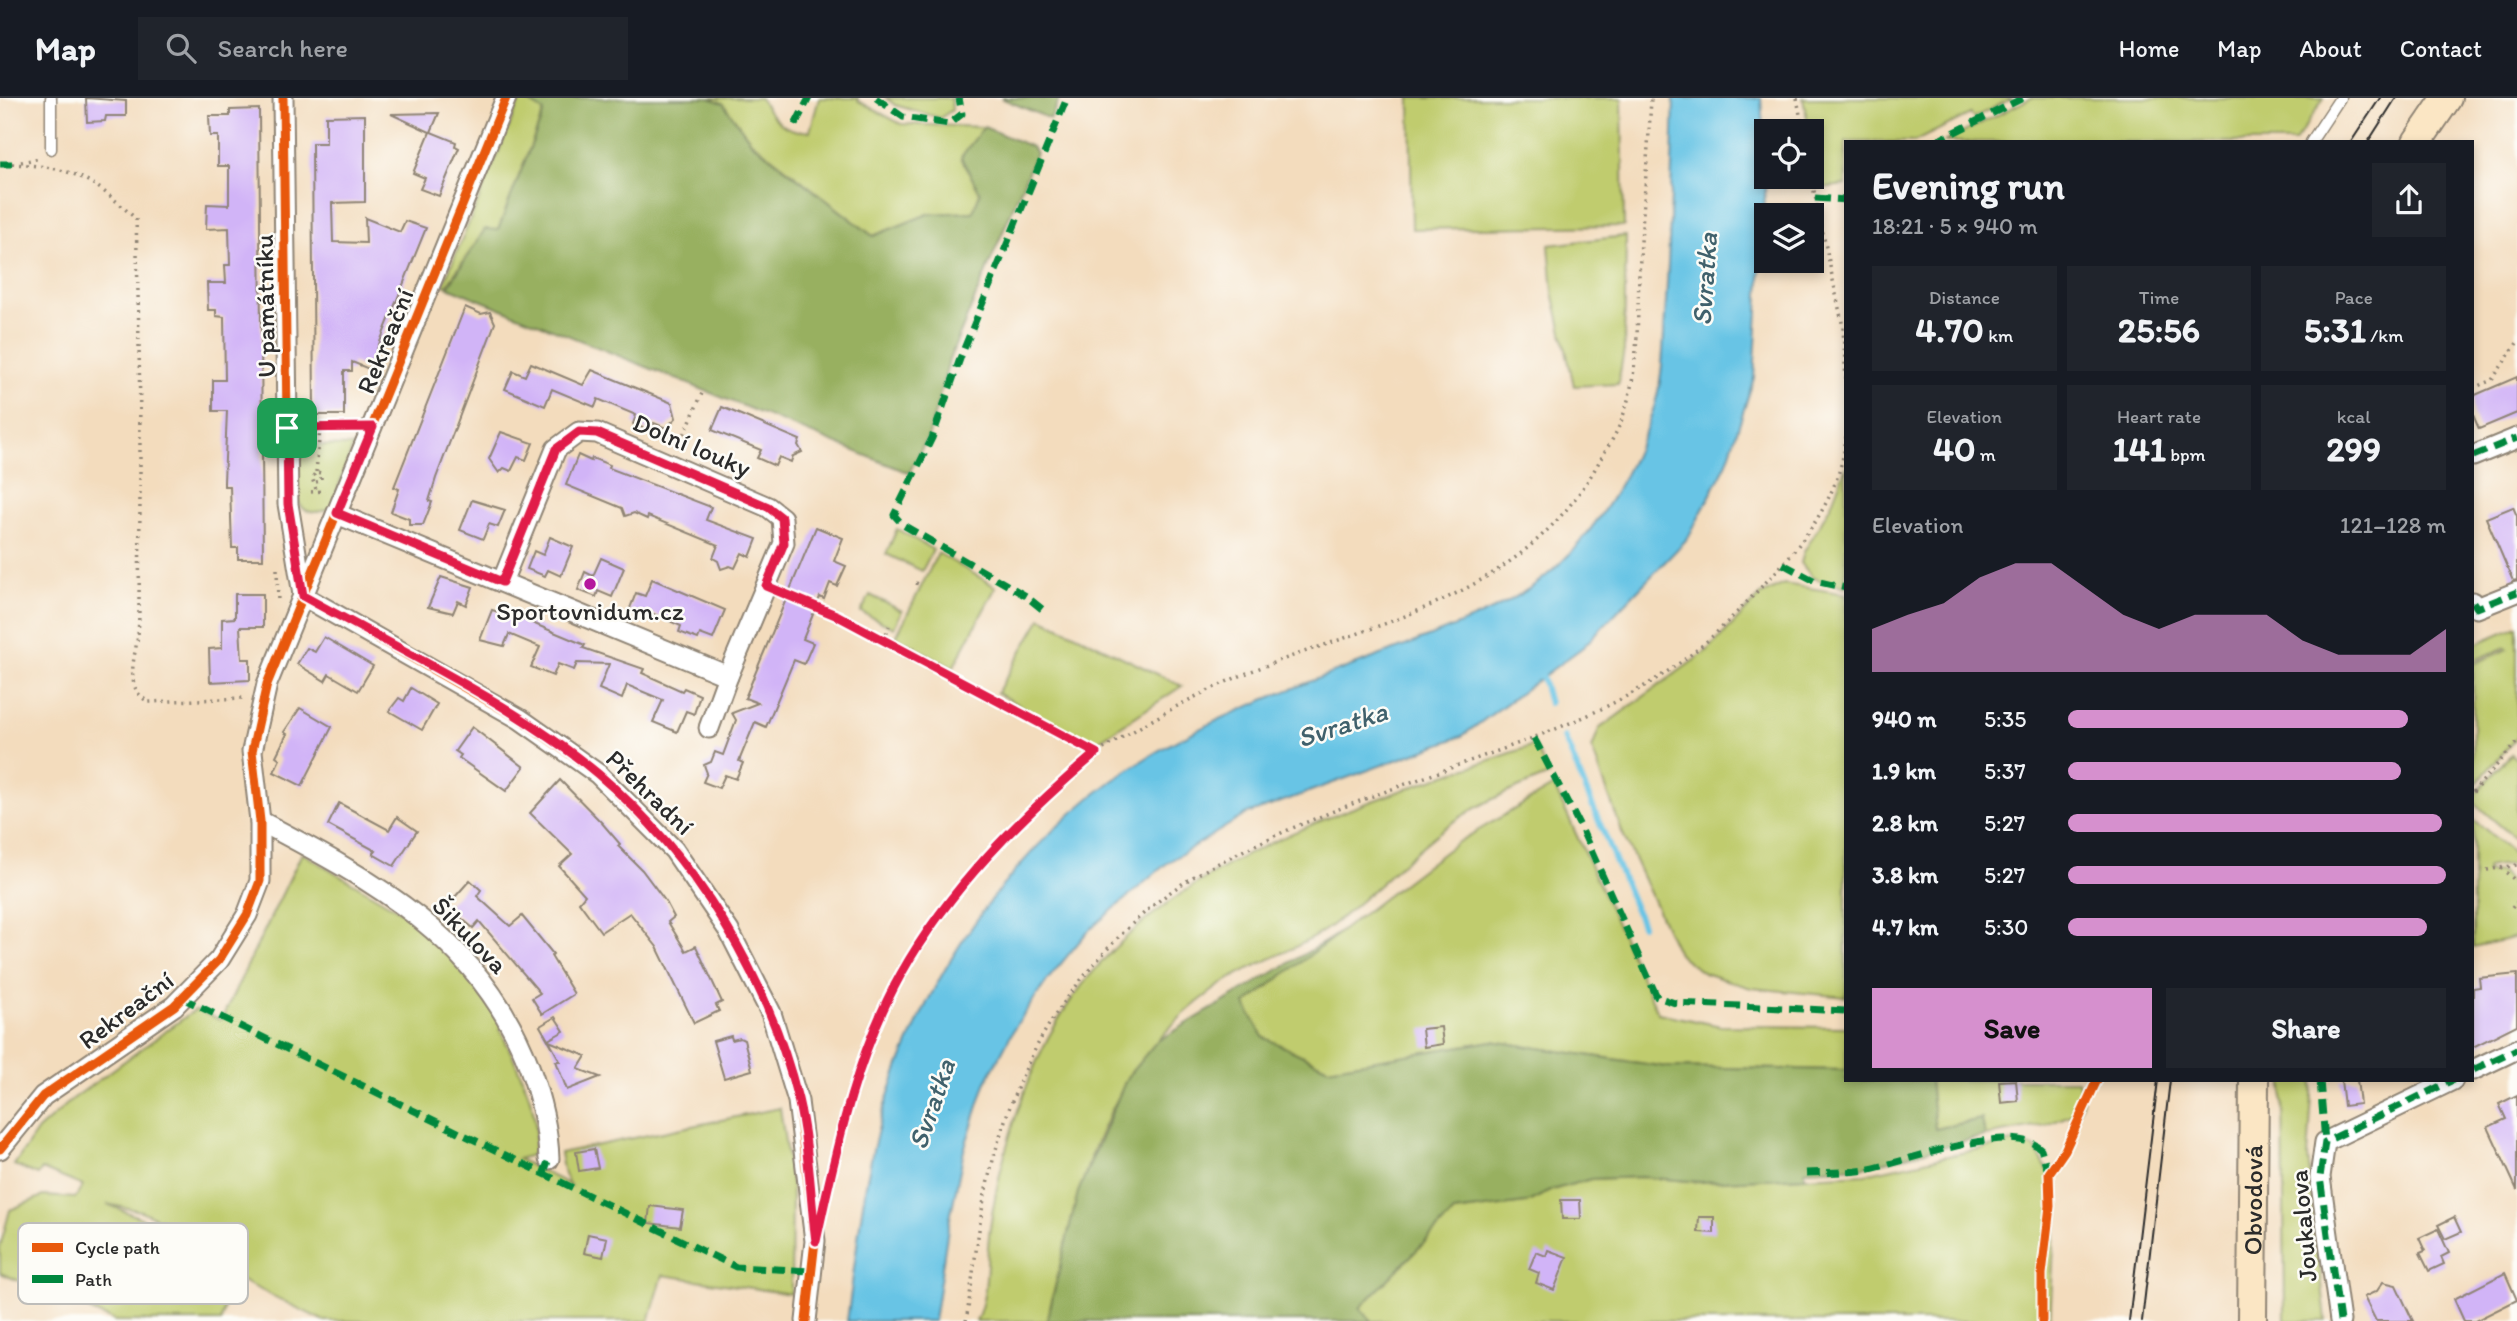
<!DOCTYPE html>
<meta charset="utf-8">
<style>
body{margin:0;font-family:Itim,sans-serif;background:#20242c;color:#f1f3f6;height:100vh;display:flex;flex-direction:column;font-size:26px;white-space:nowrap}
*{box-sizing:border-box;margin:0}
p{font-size:23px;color:#9ea1a6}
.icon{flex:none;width:38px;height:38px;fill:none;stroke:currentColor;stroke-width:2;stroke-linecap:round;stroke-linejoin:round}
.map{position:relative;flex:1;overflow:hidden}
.details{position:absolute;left:1844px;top:42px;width:630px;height:942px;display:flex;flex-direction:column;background:#171b24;border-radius:0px;box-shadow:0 4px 10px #0003}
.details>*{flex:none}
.fabs{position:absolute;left:1754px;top:21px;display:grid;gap:14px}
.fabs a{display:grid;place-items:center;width:70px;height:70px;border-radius:0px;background:#171b24;box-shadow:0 4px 10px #0003;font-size:35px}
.pin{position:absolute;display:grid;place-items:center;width:60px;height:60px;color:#fff;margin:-30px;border-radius:14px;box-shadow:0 4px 10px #0006}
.round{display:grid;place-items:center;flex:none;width:74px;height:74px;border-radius:0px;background:#20242c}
.headline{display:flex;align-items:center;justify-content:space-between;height:119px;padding:0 28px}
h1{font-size:38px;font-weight:700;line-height:52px}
.figures{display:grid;grid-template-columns:repeat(3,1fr);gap:10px;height:119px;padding:7px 28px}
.figures div{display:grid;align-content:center;border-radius:0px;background:#20242c;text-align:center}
.figures b{font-size:35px;font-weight:700}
.figures small{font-size:19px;font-weight:400}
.figures p{font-size:19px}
.chart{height:196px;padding:14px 28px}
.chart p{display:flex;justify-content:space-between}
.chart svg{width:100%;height:126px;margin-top:7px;fill:#d690ce;opacity:.7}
.button{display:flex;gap:14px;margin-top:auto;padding:14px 28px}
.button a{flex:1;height:80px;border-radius:0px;background:#d690ce;color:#111;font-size:28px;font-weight:700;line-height:80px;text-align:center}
.button a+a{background:#20242c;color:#f1f3f6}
ul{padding:0 28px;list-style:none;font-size:23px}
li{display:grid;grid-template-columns:112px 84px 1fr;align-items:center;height:52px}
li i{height:18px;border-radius:9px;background:#d690ce}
header{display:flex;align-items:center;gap:42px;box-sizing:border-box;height:98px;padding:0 35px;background:#171b24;border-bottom:2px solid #363941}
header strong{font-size:33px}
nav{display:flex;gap:38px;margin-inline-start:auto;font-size:24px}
.search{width:490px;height:63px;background:#20242c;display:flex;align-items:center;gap:18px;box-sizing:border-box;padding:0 24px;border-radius:0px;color:#9ea1a6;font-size:26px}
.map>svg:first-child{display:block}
.green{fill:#c0cc6e;stroke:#767c4c;stroke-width:2}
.forest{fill:#98b061;stroke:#626e46;stroke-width:2}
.water{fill:#67c4e5;stroke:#497888;stroke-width:2}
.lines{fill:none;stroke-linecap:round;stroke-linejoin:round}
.stream{stroke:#67c4e5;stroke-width:6}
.building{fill:#d1b4f7}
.service-casing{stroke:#8f8474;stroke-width:13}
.minor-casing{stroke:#8f8474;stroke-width:23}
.secondary-casing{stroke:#8f8474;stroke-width:32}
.path{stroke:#8f8474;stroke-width:3.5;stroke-dasharray:2 5;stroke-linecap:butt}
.service{stroke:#fff;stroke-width:10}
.minor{stroke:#fff;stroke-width:19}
.secondary{stroke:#fbe6c4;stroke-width:28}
.tram{stroke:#2b2b2b;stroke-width:2}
.quiet{stroke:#00873e;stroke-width:7;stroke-dasharray:14 7;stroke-linecap:butt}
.cycleway-casing{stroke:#fdfcf7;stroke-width:13}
.cycleway{stroke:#e8590c;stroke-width:9}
.route-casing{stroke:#fff;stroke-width:14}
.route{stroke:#e11d48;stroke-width:9}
.poi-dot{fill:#b5179e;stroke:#fdfcf7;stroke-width:2.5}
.labels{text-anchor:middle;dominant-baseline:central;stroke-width:5;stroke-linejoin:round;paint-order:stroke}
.street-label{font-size:26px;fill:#2b2b2b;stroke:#fdfcf7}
.poi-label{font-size:26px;fill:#2b2b2b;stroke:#fdfcf7}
.water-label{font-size:28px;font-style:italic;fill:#40616c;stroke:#fdfcf7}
.key{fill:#fdfcf7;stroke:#bebdba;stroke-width:2}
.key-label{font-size:19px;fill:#2b2b2b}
</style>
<header>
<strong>Map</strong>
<div class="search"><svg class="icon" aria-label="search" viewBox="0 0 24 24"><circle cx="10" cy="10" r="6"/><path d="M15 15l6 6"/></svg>Search here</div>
<nav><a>Home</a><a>Map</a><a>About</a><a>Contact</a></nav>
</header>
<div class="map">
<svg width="2517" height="1223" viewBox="0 0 2517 1223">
<rect width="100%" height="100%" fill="#fdfcf7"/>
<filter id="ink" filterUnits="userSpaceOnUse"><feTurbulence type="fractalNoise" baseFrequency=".0143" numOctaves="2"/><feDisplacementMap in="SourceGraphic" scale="14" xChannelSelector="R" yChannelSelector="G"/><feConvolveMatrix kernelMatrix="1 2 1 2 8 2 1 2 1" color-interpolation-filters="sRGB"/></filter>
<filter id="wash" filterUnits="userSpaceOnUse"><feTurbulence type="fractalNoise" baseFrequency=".00686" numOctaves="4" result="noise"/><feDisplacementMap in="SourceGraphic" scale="28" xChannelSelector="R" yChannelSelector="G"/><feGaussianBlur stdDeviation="1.57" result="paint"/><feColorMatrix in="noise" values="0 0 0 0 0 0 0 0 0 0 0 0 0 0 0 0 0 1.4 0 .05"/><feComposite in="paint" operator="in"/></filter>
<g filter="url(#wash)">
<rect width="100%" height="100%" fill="#f3dcbd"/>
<g class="green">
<polygon points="521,0 544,13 498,132 485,132 446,188 443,187"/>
<path d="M709,0H760C771,19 785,36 810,33L819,0H858V3L901,26L984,29L961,59L980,95L973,114L928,116L873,138L752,44L723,6Z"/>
<polygon points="886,0 951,0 952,12 940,20 895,7"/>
<polygon points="1410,0 1622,0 1624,128 1412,131"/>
<polygon points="1803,0 2013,0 1973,20 1970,16 1914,44 1846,44 1846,87 1821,90"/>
<polygon points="2031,0 2324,0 2295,44 1944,44"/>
<polygon points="1626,138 1624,252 1618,286 1574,288 1553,194 1549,147"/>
<path d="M302,347L353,348L331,410C318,415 305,418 298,403L296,354Z"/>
<polygon points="1846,368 1846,489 1813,480 1801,465 1804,454 1831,407"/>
<polygon points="897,431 933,452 922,473 886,456"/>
<polygon points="938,455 996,489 953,570 896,539"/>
<polygon points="1784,486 1846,496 1846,899 1751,890 1704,875 1678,856 1622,734 1592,651 1599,631 1708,552 1761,497"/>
<polygon points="870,497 902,513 894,530 861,514"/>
<polygon points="1041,520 1182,588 1092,647 997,595"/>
<polygon points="2517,528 2517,639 2473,689 2473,566 2508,551 2506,549 2473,563 2473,547"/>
<path d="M1534,647L1549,677C1520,689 1489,701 1462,718C1415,749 1376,793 1332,827C1295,855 1247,866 1211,894C1098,976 1077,1096 1047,1223H976C990,1193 985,1162 990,1130C997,1080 1010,1030 1029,982C1109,771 1343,714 1534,647Z"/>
<polygon points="2511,656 2517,662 2517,742 2473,704 2473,698"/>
<polygon points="1554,688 1658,915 1721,928 1846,929 1846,972 1667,969 1492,943 1328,970 1263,939 1245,906 1455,746"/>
<polygon points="2473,721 2517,758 2517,765 2487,770 2487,775 2500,774 2517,789 2517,801 2510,810 2513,812 2517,807 2517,839 2473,849"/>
<path d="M302,755L417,823L448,856L504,927L500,931C516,968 546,1016 532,1057L518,1061L570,1087L564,1077L560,1055L780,1010L792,1090L791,1196L663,1177L649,1223H324L234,1179L238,1156L141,1113L107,1106L215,1150L231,1176L221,1223H115L0,1175V1149L10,1112L43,1098L75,1100L83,1088L42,1071L38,1077L14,1067L38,1032L74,1000L195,912L221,922Z"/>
<polygon points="1930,982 2078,982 2083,1002 2078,1014 2046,1027 1985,1038 1981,1021 1935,1031"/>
<polygon points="2283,982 2313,982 2308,1059 2326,1223 2285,1223"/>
<polygon points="2012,1044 2034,1049 2057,1088 2050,1223 1372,1223 1359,1211 1454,1114 1526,1105 1552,1092 1591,1081 1642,1079 1700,1084 1865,1076"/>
</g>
<g class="forest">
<polygon points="524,0 709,0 723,5 752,45 873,138 928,116 973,114 980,95 961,59 984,29 1032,49 1036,55 949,262 929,337 909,375 448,189 485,131 498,132 544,14"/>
<polygon points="1001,0 1060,0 1050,21"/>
<polygon points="1338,836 1245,906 1263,939 1328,970 1492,943 1667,969 1846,972 1846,982 1930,982 1935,1031 1982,1021 1985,1038 1863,1069 1805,1072 1805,1079 1700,1084 1642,1079 1591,1081 1552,1092 1526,1105 1454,1114 1360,1210 1372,1223 1047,1223 1078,1094 1127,979 1156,944"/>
</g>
<path class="water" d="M1674,0H1761L1766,79L1754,280L1726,367L1688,440L1583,549L1462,638L1245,717L1167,765L1088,833L1049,880L1015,929L985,986L964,1052L948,1130L934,1223H847C858,1146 864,1065 890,992C938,854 1029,729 1156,654C1235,608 1325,579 1410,546C1460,526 1512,509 1553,472C1597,433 1633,371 1652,315C1663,286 1663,250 1665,219C1670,146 1672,73 1674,0Z"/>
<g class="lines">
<g class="stream">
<polyline points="1537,575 1542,579 1549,605"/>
<polyline points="1564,639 1642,827"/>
</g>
</g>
<g id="blocks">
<g class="building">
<polygon points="86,0 126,3 126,18 106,18 105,23 87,24"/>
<polygon points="259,11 263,461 238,461 238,450 232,450 230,388 224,388 224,384 227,313 213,313 213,282 225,282 224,219 216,218 216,212 208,212 207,185 226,185 225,167 230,167 229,130 206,131 207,106 229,107 229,68 218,68 218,38 210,38 209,18 230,18 230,12"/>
<polygon points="439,15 431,34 456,44 455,48 459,50 439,98 420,91 425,80 413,75 430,34 391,16"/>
<polygon points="365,17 365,104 332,105 333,144 366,145 365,120 400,134 405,123 426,130 369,271 352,264 352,273 344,273 344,317 314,317 312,45 326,45 326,18"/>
<polygon points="465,209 481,216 490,214 495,225 436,380 429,403 432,404 423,427 409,427 409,421 391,414 399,391 394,389"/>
<polygon points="531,265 583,287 592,272 672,305 676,320 666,330 654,325 650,333 633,326 636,317 598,301 595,309 552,291 545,308 505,291 513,273 525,278"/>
<polygon points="2517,279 2517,315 2479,331 2473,317 2473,298"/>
<polygon points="722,309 800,342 798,347 802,354 793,358 791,364 779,359 775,368 757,360 761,352 712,332"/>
<polygon points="501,334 533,345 526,362 518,359 511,373 504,370 499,375 489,361"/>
<polygon points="578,357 591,363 592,360 610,367 609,370 711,409 706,422 757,441 750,459 742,455 735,470 730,468 721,471 718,463 713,460 718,447 648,418 647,421 634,415 625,418 622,410 566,387"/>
<polygon points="472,402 505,412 498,429 489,426 483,441 460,432"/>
<polygon points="2513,409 2517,418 2517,482 2513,483 2486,420"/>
<polygon points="816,429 843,440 834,463 846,468 837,488 830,485 824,501 820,499 803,541 813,545 804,566 794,562 766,629 755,624 739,663 743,665 736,681 725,677 719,690 703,684 707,675 704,667 711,664 715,654 723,657 736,622 732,615 758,605 745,600"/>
<polygon points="550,439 573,449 561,478 548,472 545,478 527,471 534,453 543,457"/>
<polygon points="601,460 624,470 612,499 598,493 596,499 578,492 585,474 593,478"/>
<polygon points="441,479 473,489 466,507 458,503 453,515 428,509"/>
<polygon points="652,481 725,512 713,541 700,536 698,541 679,534 681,528 649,514 647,520 629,513 636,495 645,498"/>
<polygon points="235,496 263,496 263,529 240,529 242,561 250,561 250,582 210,584 209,551 222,550 222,521 235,520"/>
<polygon points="492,512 525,522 585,547 583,550 644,571 642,575 682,593 684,590 700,597 694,616 686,613 677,634 653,624 663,602 627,587 622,601 599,591 609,566 577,565 574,572 558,566 553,578 531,569 540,549 509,536 504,548 480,542"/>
<polygon points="324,539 373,568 358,593 329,576 325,583 297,566 307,550 315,554"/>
<polygon points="411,590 437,606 422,632 389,613 399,600 404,603"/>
<polygon points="300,610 332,629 302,688 274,674 280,661 276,658 287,636 284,634"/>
<polygon points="472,629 524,669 506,693 459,660 461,657 455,653"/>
<polygon points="560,682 602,725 620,746 618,748 642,772 666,804 674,819 668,824 686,853 696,848 722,904 716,907 719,913 694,925 657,849 630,815 601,834 579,804 585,797 559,768 572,756 530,715"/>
<polygon points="339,705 389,732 397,719 417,733 394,768 373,756 376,753 328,727"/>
<polygon points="470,782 481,792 477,798 510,828 522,818 553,856 551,858 574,896 542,916 532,900 540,895 479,823 473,830 447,808"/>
<polygon points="2517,876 2517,927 2473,949 2473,890 2480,889 2479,880"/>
<polygon points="555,919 564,933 548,942 540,928"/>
<polygon points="1441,929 1443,946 1424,949 1422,931"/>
<polygon points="731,938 732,942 740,940 744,942 752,972 724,980 713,943"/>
<polygon points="549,943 586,958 578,971 600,979 567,992 556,963 560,963"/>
<polygon points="2016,982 2018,1003 2001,1005 1999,983"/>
<polygon points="2341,982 2357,982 2360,1006 2344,1008"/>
<polygon points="2517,997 2517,1092 2488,1029 2506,1021 2499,1006"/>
<polygon points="594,1051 598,1070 579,1073 576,1054"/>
<polygon points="1561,1102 1580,1102 1581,1121 1562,1121"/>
<polygon points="650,1108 683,1112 680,1129 648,1125"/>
<polygon points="1699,1119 1714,1119 1714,1135 1698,1134"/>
<polygon points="2454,1119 2461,1134 2445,1141 2438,1127"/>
<polygon points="2438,1131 2449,1155 2441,1159 2444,1166 2429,1173 2420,1155 2425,1153 2419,1140"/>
<polygon points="588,1136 607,1140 603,1159 584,1155"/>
<polygon points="1548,1152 1567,1159 1554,1192 1536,1185 1539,1175 1529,1171 1536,1154 1546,1158"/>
<polygon points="2505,1175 2517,1202 2475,1223 2464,1223 2454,1201"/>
<polygon points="2383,1184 2396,1187 2413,1223 2376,1223 2364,1199 2377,1193"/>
</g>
</g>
</g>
<g filter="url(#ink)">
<use href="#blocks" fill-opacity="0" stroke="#8f8474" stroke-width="2"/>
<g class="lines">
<g class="service-casing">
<g id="service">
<polyline points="2311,44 2340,0"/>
<polyline points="51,51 51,0"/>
</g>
</g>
<g class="minor-casing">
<g id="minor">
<polyline points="283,0 288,406 303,497"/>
<polyline points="2473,358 2517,340"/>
<polyline points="337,416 728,578 784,445 782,420 768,409 597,335 579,334 556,351 502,484"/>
<polyline points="303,498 520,621 598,676 674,752 729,833 771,915 798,1003 815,1143 806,1223"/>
<polyline points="2473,504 2477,510 2517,494"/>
<polyline points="709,630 728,578"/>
<path d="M260,723C374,783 481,840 529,968C540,998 548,1028 549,1061"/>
<polyline points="2473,972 2517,951"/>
<polyline points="0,1051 43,998 174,908 219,862 247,817 260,783 260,723 252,653 267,586 506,0"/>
<polyline points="2340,1223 2320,1079 2325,1044 2453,982"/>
</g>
</g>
<g class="secondary-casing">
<g id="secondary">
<polyline points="2417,44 2447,0"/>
<path id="s1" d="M2252,1223L2254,982"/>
</g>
</g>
<g class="path">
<polyline points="1797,0 1803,33"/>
<polyline points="21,64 41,60"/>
<path d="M12,66C73,69 91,79 136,121C140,247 141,373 139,499C139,512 139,524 138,537C135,559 123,591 149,604L244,600"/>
<polyline points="1811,79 1843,229 1846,282"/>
<polyline points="2473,290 2492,282 2517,245"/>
<polyline points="307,330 351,330"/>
<polyline points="679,349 703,293"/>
<polyline points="316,374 320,331"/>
<polyline points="316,384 321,383 321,375 316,374 312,380 317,394"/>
<polyline points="311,394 325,393"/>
<polyline points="277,471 278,505"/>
<polyline points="916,485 922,487"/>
<polyline points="784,496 838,518 1095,654"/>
<polyline points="884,542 889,528"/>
<polyline points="911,556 914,548"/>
<polyline points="2473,694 2517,644"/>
<polyline points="2501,770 2517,784"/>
<polyline points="2487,772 2517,767"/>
<polyline points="2512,810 2517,804"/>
<path d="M829,1083C851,986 884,883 947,804C965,781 987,760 1007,738C1034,708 1065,675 1100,653C1152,621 1208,589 1265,568C1394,520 1527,494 1599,364C1607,350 1618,334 1623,318C1639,274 1637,225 1639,178C1642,119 1648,59 1651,0"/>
<path d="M966,1223C973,1181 977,1138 985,1096C999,1029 1026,954 1068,899C1103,852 1148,804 1200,775C1285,728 1375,697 1467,664C1542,637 1620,610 1685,561C1715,539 1742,509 1768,482C1806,442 1842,395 1846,337"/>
</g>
<use href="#service" class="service"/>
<use href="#minor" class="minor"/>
<use href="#secondary" class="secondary"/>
<g class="tram">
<polyline points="2351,44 2380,0"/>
<polyline points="2368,44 2396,0"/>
<polyline points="2129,1223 2158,982"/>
<polyline points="2142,1223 2170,982"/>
</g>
<g class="quiet">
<polyline points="876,0 903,19 949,26 962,16 959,0"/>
<polyline points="795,27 809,0"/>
<polyline points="1935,44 2023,0"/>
<polyline points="0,66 12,66"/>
<polyline points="1815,100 1846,102"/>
<polyline points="2473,358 2517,340"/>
<polyline points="1783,466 1815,483 1846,490"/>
<polyline points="2473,504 2477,510 2517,494"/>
<polyline points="1042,511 1026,498 903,427 894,417 932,340 961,258 1067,0"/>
<polyline points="1534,640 1581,730 1657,899 1675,905 1846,913"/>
<polyline points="182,900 736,1169 812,1173"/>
<polyline points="2473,972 2517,951"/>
<polyline points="2320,982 2325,1044"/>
<path d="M1806,1075C1825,1074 1846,1075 1865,1072C1904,1065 2011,1022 2041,1051L2049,1077"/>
<polyline points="543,1077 549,1061"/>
<polyline points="2340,1223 2320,1079 2325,1044 2453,982"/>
</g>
<g class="cycleway-casing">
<g id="cycleway">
<polyline points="283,0 288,406 303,498"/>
<polyline points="303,498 520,621 598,676 674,752 729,833 771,915 798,1003 815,1143 806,1223"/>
<polyline points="0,1051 43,998 174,908 219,862 247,817 260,783 260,723 252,653 267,586 506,0"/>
<polyline points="2042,1223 2042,1176 2050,1108 2049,1075 2065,1052 2097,982"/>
</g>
</g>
<use href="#cycleway" class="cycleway"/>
</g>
</g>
<g class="lines" filter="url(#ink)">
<g class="route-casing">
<path id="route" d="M373,329L337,415L502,484L556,351L579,334L597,335L768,409L782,420L784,445L766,488L838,518L1096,655C1021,719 949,790 901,876C855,958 836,1053 816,1143C810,1097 809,1047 798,1001C767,877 696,759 598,676C516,607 398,551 303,498L288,406L287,330Z"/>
</g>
<use href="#route" class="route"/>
</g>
<circle class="poi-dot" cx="590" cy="486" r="7"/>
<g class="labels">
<g class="street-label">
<text transform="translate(265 208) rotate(-91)">U památníku</text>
<text transform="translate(385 243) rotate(-68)">Rekreační</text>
<text transform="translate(692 347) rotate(23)">Dolní louky</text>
<text transform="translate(650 694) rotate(44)">Přehradní</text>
<text transform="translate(470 837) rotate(46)">Šikulova</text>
<text transform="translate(126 912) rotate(-37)">Rekreační</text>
<text stroke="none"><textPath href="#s1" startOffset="121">Obvodová</textPath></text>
<text transform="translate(2303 1128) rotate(-95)">Joukalova</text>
</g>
<g class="poi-label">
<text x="590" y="513">Sportovnidum.cz</text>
</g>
<g class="water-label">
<text transform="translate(1704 181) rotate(-86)">Svratka</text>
<text transform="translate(1342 626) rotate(-18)">Svratka</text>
<text transform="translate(931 1006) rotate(-71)">Svratka</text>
</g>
</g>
<rect x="18" y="1125" width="230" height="81" rx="10" class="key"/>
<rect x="32" y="1145" width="31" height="9" fill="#e8590c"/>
<rect x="32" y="1177" width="31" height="8" fill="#00873e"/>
<g class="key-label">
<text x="75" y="1156">Cycle path</text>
<text x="75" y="1188">Path</text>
</g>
</svg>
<div class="fabs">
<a><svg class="icon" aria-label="locate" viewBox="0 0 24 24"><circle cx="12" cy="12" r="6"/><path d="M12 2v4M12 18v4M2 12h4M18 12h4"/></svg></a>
<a><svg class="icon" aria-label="layers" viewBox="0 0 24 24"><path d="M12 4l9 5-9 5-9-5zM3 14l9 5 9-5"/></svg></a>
</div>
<div class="pin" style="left:287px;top:330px;background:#1e9e55"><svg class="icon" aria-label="arrive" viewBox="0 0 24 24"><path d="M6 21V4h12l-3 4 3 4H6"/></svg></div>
<section class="details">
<div class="headline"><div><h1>Evening run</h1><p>18:21 · 5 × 940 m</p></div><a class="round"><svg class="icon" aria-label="share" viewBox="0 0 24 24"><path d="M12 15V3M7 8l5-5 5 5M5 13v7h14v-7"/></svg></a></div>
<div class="figures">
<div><p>Distance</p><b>4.70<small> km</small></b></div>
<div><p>Time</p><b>25:56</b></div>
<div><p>Pace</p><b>5:31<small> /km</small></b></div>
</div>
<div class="figures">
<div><p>Elevation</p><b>40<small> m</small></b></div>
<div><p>Heart rate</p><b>141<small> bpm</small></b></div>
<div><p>kcal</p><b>299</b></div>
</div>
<div class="chart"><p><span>Elevation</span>121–128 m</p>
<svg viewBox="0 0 160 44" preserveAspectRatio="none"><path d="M0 44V29L10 24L20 20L30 11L40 6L50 6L60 15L70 24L80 29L90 24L100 24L110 24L120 33L130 38L140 38L150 38L160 29V44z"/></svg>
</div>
<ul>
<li><b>940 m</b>5:35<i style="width:90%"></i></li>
<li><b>1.9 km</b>5:37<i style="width:88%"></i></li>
<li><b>2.8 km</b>5:27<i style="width:99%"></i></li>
<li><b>3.8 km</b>5:27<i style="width:100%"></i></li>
<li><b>4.7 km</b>5:30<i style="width:95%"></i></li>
</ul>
<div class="button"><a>Save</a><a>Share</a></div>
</section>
</div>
